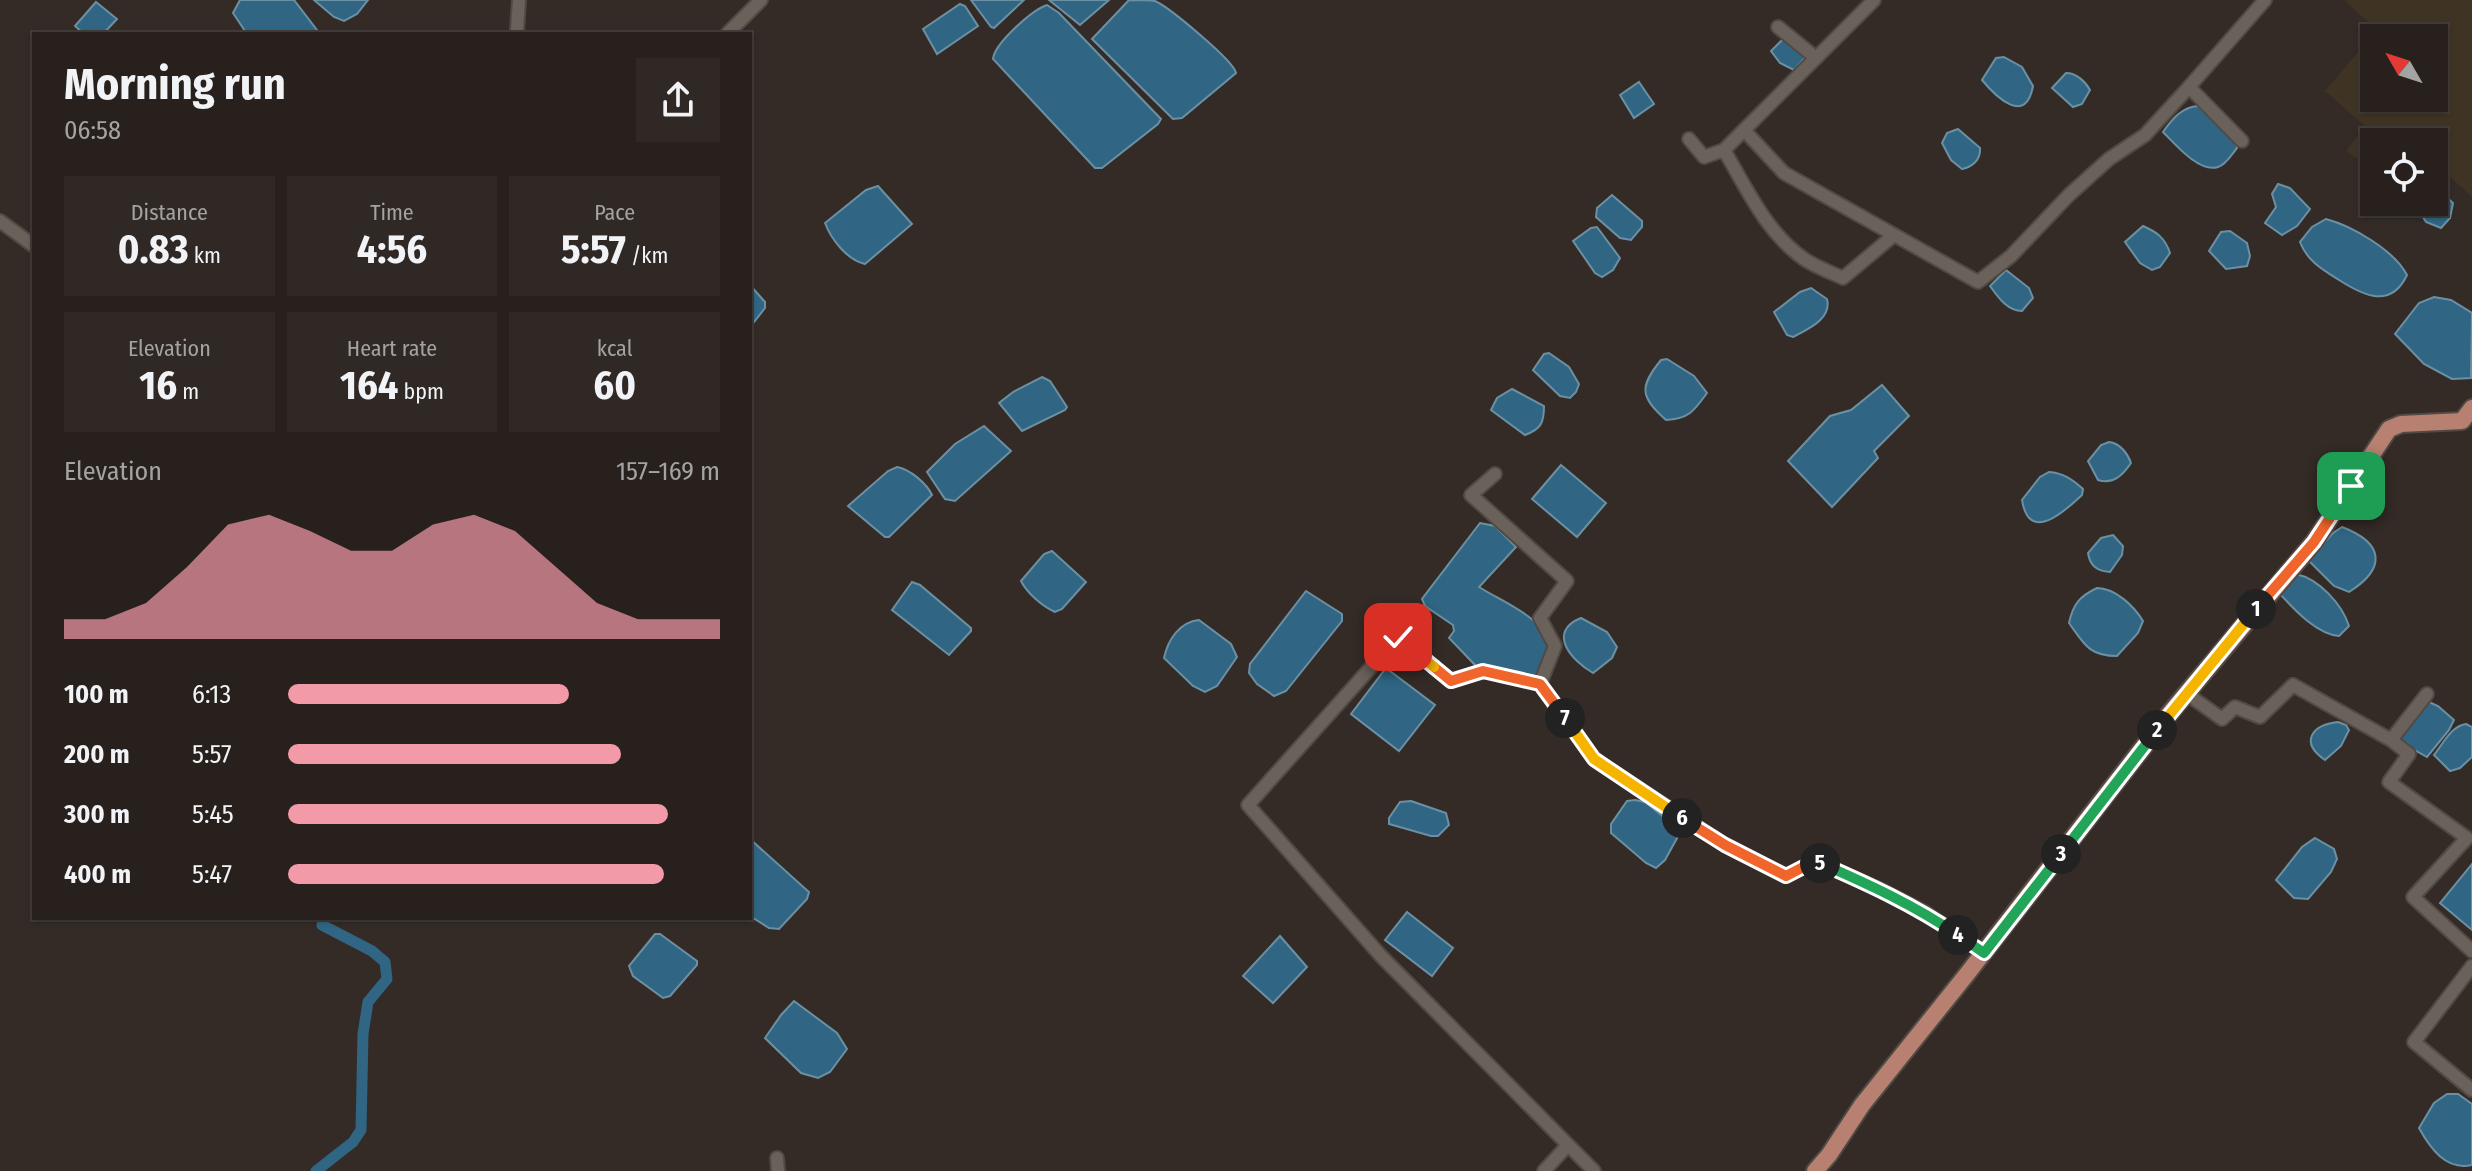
<!DOCTYPE html>
<meta charset="utf-8">
<style>
body{margin:0;font-family:"Fira Sans Condensed",sans-serif;background:#2f2825;color:#f1f3f6;height:100vh;display:flex;flex-direction:column;font-size:30px;white-space:nowrap}
*{box-sizing:border-box;margin:0}
p{font-size:26px;color:#a4a3a3}
.icon{flex:none;width:44px;height:44px;fill:none;stroke:currentColor;stroke-width:2;stroke-linecap:round;stroke-linejoin:round}
.map{position:relative;flex:1;overflow:hidden}
.sheet{position:absolute;left:32px;top:32px;width:720px;height:888px;display:flex;flex-direction:column;background:#27201c;border-radius:0px;box-shadow:0 2px 6px #0004,0 0 0 2px #433e3b}
.sheet>*{flex:none}
.needle{width:52px;rotate:309deg}
.buttons{position:absolute;left:2360px;top:24px;display:grid;gap:16px}
.buttons a{display:grid;place-items:center;width:88px;height:88px;border-radius:0px;background:#27201c;box-shadow:0 2px 6px #0004,0 0 0 2px #433e3b;font-size:40px}
.pin{position:absolute;display:grid;place-items:center;width:68px;height:68px;color:#fff;margin:-34px;border-radius:16px;box-shadow:0 4px 12px #0006}
.km{position:absolute;width:40px;height:40px;margin:-20px;border-radius:50%;background:#222;color:#fff;font-size:22px;line-height:40px;text-align:center}
.round{display:grid;place-items:center;flex:none;width:84px;height:84px;border-radius:0px;background:#2f2825}
.overview{display:flex;align-items:center;justify-content:space-between;height:136px;padding:0 32px}
h1{font-size:44px;font-weight:700;line-height:60px}
.figures{display:grid;grid-template-columns:repeat(3,1fr);gap:12px;height:136px;padding:8px 32px}
.figures div{display:grid;align-content:center;border-radius:0px;background:#2f2825;text-align:center}
.figures b{font-size:40px;font-weight:700}
.figures small{font-size:22px;font-weight:400}
.figures p{font-size:22px}
.chart{height:224px;padding:16px 32px}
.chart p{display:flex;justify-content:space-between}
.chart svg{width:100%;height:144px;margin-top:8px;fill:#f39aa9;opacity:.7}
ul{padding:0 32px;list-style:none;font-size:26px}
li{display:grid;grid-template-columns:128px 96px 1fr;align-items:center;height:60px}
li i{height:20px;border-radius:10px;background:#f39aa9}
.map>svg:first-child{display:block}
.industrial{fill:#3f3324;fill-rule:evenodd}
.water{fill:#306683;stroke:#6c90a3;stroke-width:2}
.lines{fill:none;stroke-linecap:round;stroke-linejoin:round}
.canal{stroke:#306683;stroke-width:11}
.minor-casing{stroke:#514944;stroke-width:16}
.major-casing{stroke:#514944;stroke-width:20}
.minor{stroke:#6b615b;stroke-width:12}
.major{stroke:#b78071;stroke-width:16}
.split-1-casing{stroke:#fff;stroke-width:16}
.split-2-casing{stroke:#fff;stroke-width:16}
.split-3-casing{stroke:#fff;stroke-width:16}
.split-4-casing{stroke:#fff;stroke-width:16}
.split-5-casing{stroke:#fff;stroke-width:16}
.split-6-casing{stroke:#fff;stroke-width:16}
.split-7-casing{stroke:#fff;stroke-width:16}
.split-8-casing{stroke:#fff;stroke-width:16}
.split-9-casing{stroke:#fff;stroke-width:16}
.split-1{stroke:#f0652b;stroke-width:10}
.split-2{stroke:#f5b400;stroke-width:10}
.split-3{stroke:#22a559;stroke-width:10}
.split-4{stroke:#22a559;stroke-width:10}
.split-5{stroke:#22a559;stroke-width:10}
.split-6{stroke:#f0652b;stroke-width:10}
.split-7{stroke:#f5b400;stroke-width:10}
.split-8{stroke:#f0652b;stroke-width:10}
.split-9{stroke:#f5b400;stroke-width:10}
</style>
<div class="map">
<svg width="2472" height="1171" viewBox="0 0 2472 1171">
<rect width="100%" height="100%" fill="#342b26"/>
<path class="industrial" d="M2344,0H2472V197L2434,162V142H2374V170L2346,151L2365,126L2325,91L2377,30ZM2374,38H2434V98H2374Z"/>
<g class="water">
<polygon points="240,0 294,0 320,34 247,34 233,13"/>
<polygon points="314,0 368,0 357,14 344,21 334,17"/>
<polygon points="971,0 1024,0 994,28 991,27"/>
<polygon points="1049,0 1109,0 1080,25"/>
<path d="M1129,0C1136,0 1148,0 1155,1C1169,7 1234,61 1236,73L1182,118L1173,119L1092,39Z"/>
<polygon points="96,2 117,19 103,34 84,34 75,26"/>
<polygon points="960,4 965,6 978,26 937,54 923,29"/>
<path d="M1047,5L1059,13L1161,119L1158,124L1102,168H1095L993,59C994,44 1032,10 1047,5Z"/>
<polygon points="1784,38 1806,57 1794,70 1780,63 1771,51"/>
<path d="M2004,57L2022,67L2033,86C2026,126 1996,97 1982,80L1996,58Z"/>
<path d="M2066,73C2076,73 2085,81 2090,90L2082,104L2073,107L2052,88Z"/>
<polygon points="1639,82 1654,104 1634,118 1620,95"/>
<path d="M2198,106L2236,140L2237,148C2232,154 2226,165 2218,167C2199,173 2175,144 2163,132C2172,119 2182,107 2198,106Z"/>
<path d="M1958,129L1980,148C1981,160 1972,167 1962,169L1951,160L1942,143L1947,133Z"/>
<polygon points="2278,184 2290,188 2310,209 2297,226 2282,235 2265,223 2276,207 2272,194"/>
<path d="M878,186L912,224L865,264C847,260 831,239 825,223L866,190Z"/>
<polygon points="2440,191 2453,203 2450,218 2441,228 2426,222 2418,209 2424,202 2434,202 2434,192"/>
<polygon points="1612,195 1642,221 1642,227 1631,240 1620,238 1596,217 1597,208"/>
<path d="M2326,219C2352,226 2394,250 2407,275C2391,309 2364,296 2339,280C2323,270 2307,261 2300,242L2312,227Z"/>
<path d="M2143,226C2157,232 2165,238 2170,253L2160,267L2152,270L2140,263L2125,242Z"/>
<polygon points="1597,227 1620,258 1613,270 1602,277 1595,273 1573,241 1591,228"/>
<polygon points="2230,231 2247,243 2250,256 2247,266 2226,269 2209,251 2221,232"/>
<path d="M2006,270L2029,288L2033,298L2022,311C2007,311 1998,297 1990,286Z"/>
<polygon points="750,285 765,302 765,308 750,327"/>
<path d="M1811,288L1827,299C1832,319 1808,329 1793,337L1787,335L1774,312L1800,292Z"/>
<polygon points="2434,297 2451,300 2472,313 2471,378 2452,379 2424,364 2395,334 2419,303"/>
<polygon points="1549,353 1569,367 1579,384 1576,392 1570,398 1560,396 1533,370 1544,354"/>
<path d="M1667,359L1694,376L1707,393C1694,411 1689,419 1666,420C1640,397 1639,387 1661,360Z"/>
<polygon points="1042,377 1050,381 1067,407 1065,410 1022,431 999,403 1013,392"/>
<polygon points="1882,385 1909,416 1874,451 1878,458 1832,507 1788,461 1830,416 1851,410"/>
<path d="M1512,389L1544,406C1544,423 1541,429 1525,435L1491,410L1497,398Z"/>
<polygon points="984,426 1011,451 955,501 945,499 927,472 955,444"/>
<path d="M2109,442C2120,443 2128,454 2131,463C2123,475 2113,485 2098,480L2088,461L2101,445Z"/>
<polygon points="1561,465 1606,503 1577,537 1532,499"/>
<path d="M897,467C910,469 927,484 932,495L889,537H885L848,506L888,471Z"/>
<path d="M2049,472C2063,473 2072,479 2083,489L2082,495C2064,512 2029,544 2022,500L2040,477Z"/>
<path d="M1480,523L1495,526L1516,547L1479,587C1500,601 1550,619 1548,649C1547,658 1539,670 1535,679L1475,665L1449,638L1454,631L1453,625L1425,606L1422,599Z"/>
<path d="M2342,527C2384,543 2387,568 2349,592L2334,586L2308,560L2333,533Z"/>
<path d="M2113,535L2123,546L2122,555L2110,572C2097,571 2090,566 2088,553L2101,538Z"/>
<path d="M1052,551L1086,582L1062,609L1055,612C1042,606 1027,593 1021,581L1044,554Z"/>
<path d="M2296,574C2319,579 2342,604 2349,626L2339,636C2316,634 2294,609 2279,593Z"/>
<polygon points="912,582 920,585 971,628 971,631 949,655 892,610"/>
<path d="M2097,588C2115,588 2134,606 2143,621L2138,633L2117,656C2089,656 2084,644 2069,623C2073,604 2080,596 2097,588Z"/>
<polygon points="1306,591 1342,614 1342,621 1286,691 1274,696 1257,684 1249,673 1250,664"/>
<path d="M1581,618L1607,632L1617,647L1612,658L1593,673C1572,661 1546,632 1581,618Z"/>
<path d="M1199,620L1231,644L1237,657L1217,686L1205,692L1193,686L1164,658C1168,639 1180,622 1199,620Z"/>
<polygon points="1386,668 1435,705 1399,751 1351,714"/>
<polygon points="2429,702 2438,706 2454,720 2449,730 2427,757 2404,744 2398,736"/>
<path d="M2338,722L2346,725L2349,730L2341,746L2325,760C2299,742 2312,725 2338,722Z"/>
<path d="M2466,724L2472,727V757L2460,768L2450,771L2434,755C2443,744 2451,726 2466,724Z"/>
<polygon points="1635,800 1645,802 1681,831 1665,860 1656,868 1646,863 1611,833 1611,824 1627,801"/>
<polygon points="1411,801 1446,813 1449,825 1438,836 1431,836 1389,824 1389,818 1400,802"/>
<polygon points="2315,838 2334,849 2337,859 2331,872 2308,899 2294,898 2276,880 2302,847"/>
<polygon points="750,839 809,892 807,899 779,929 769,928 750,916"/>
<polygon points="2472,864 2472,930 2440,903"/>
<polygon points="1407,912 1453,948 1432,976 1385,940"/>
<polygon points="655,934 660,934 697,961 697,965 670,996 663,998 633,976 629,966"/>
<polygon points="1280,936 1307,967 1273,1003 1243,976"/>
<polygon points="794,1001 837,1033 847,1049 830,1072 818,1078 801,1073 765,1038 781,1015"/>
<path d="M2447,1094H2458L2472,1104V1165C2446,1171 2430,1148 2419,1128L2434,1103Z"/>
</g>
<g class="lines">
<polyline class="canal" points="316,1171 353,1142 361,1130 363,1034 368,1002 387,979 385,962 372,951 322,925 324,918"/>
<g class="minor-casing">
<g id="minor">
<polyline points="1778,27 1816,58"/>
<polyline points="519,34 517,30 519,0"/>
<polyline points="727,34 761,0"/>
<polyline points="1744,130 1784,173 1978,282 2011,256 2069,195 2109,159 2145,135 2189,87"/>
<polyline points="1689,139 1704,157 1724,150 1874,0"/>
<polyline points="2242,141 2189,87 2265,0"/>
<path d="M1724,150C1747,189 1766,232 1804,259C1816,267 1830,272 1843,278L1894,235"/>
<polyline points="0,221 34,246"/>
<polyline points="1495,474 1471,495 1567,581 1540,618 1555,646 1540,684"/>
<polyline points="2186,693 2222,719 2235,707 2260,717 2293,685 2391,740 2409,754 2389,782 2467,838 2413,897 2472,951"/>
<polyline points="2391,740 2427,694"/>
<polyline points="2472,966 2414,1042 2472,1090"/>
<polyline points="777,1158 778,1171"/>
<polyline points="1544,1171 1568,1145"/>
<polyline points="1594,1171 1381,956 1248,805 1398,637 1451,681 1483,671 1540,684 1594,759 1725,845 1786,876 1815,861 1877,888 1926,913 1984,953"/>
</g>
</g>
<g class="major-casing">
<polyline id="major" points="1815,1171 1829,1155 1862,1105 1967,974 2169,714 2314,542 2389,429 2401,424 2462,421 2472,408"/>
</g>
<use href="#minor" class="minor"/>
<use href="#major" class="major"/>
</g>
<g class="lines">
<g class="split-1-casing">
<polyline id="split-1" points="2256,609 2314,542 2351,486"/>
</g>
<g class="split-2-casing">
<polyline id="split-2" points="2157,730 2256,609"/>
</g>
<g class="split-3-casing">
<polyline id="split-3" points="2061,854 2157,730"/>
</g>
<g class="split-4-casing">
<polyline id="split-4" points="1958,935 1984,953 2061,854"/>
</g>
<g class="split-5-casing">
<path id="split-5" d="M1820,863C1868,884 1914,905 1958,935"/>
</g>
<g class="split-6-casing">
<polyline id="split-6" points="1682,818 1725,845 1786,876 1815,861 1820,863"/>
</g>
<g class="split-7-casing">
<polyline id="split-7" points="1565,718 1594,759 1682,818"/>
</g>
<g class="split-8-casing">
<polyline id="split-8" points="1434,667 1451,681 1483,671 1540,684 1565,718"/>
</g>
<g class="split-9-casing">
<polyline id="split-9" points="1398,637 1434,667"/>
</g>
<use href="#split-1" class="split-1"/>
<use href="#split-2" class="split-2"/>
<use href="#split-3" class="split-3"/>
<use href="#split-4" class="split-4"/>
<use href="#split-5" class="split-5"/>
<use href="#split-6" class="split-6"/>
<use href="#split-7" class="split-7"/>
<use href="#split-8" class="split-8"/>
<use href="#split-9" class="split-9"/>
</g>
</svg>
<div class="buttons">
<a><svg class="needle" viewBox="-14 -14 28 28"><path d="M0-13l5 13h-10z" fill="#e53935"/><path d="M0 13l5-13h-10z" fill="#a4a3a3"/></svg></a>
<a><svg class="icon" aria-label="locate" viewBox="0 0 24 24"><circle cx="12" cy="12" r="6"/><path d="M12 2v4M12 18v4M2 12h4M18 12h4"/></svg></a>
</div>
<div class="pin" style="left:2351px;top:486px;background:#1e9e55"><svg class="icon" aria-label="arrive" viewBox="0 0 24 24"><path d="M6 21V4h12l-3 4 3 4H6"/></svg></div>
<div class="pin" style="left:1398px;top:637px;background:#d93025"><svg class="icon" aria-label="check" viewBox="0 0 24 24"><path d="M5 12l5 5 9-10"/></svg></div>
<b class="km" style="left:2256px;top:609px">1</b>
<b class="km" style="left:2157px;top:730px">2</b>
<b class="km" style="left:2061px;top:854px">3</b>
<b class="km" style="left:1958px;top:935px">4</b>
<b class="km" style="left:1820px;top:863px">5</b>
<b class="km" style="left:1682px;top:818px">6</b>
<b class="km" style="left:1565px;top:718px">7</b>
<section class="sheet">
<div class="overview"><div><h1>Morning run</h1><p>06:58</p></div><a class="round"><svg class="icon" aria-label="share" viewBox="0 0 24 24"><path d="M12 15V3M7 8l5-5 5 5M5 13v7h14v-7"/></svg></a></div>
<div class="figures">
<div><p>Distance</p><b>0.83<small> km</small></b></div>
<div><p>Time</p><b>4:56</b></div>
<div><p>Pace</p><b>5:57<small> /km</small></b></div>
</div>
<div class="figures">
<div><p>Elevation</p><b>16<small> m</small></b></div>
<div><p>Heart rate</p><b>164<small> bpm</small></b></div>
<div><p>kcal</p><b>60</b></div>
</div>
<div class="chart"><p><span>Elevation</span>157–169 m</p>
<svg viewBox="0 0 160 44" preserveAspectRatio="none"><path d="M0 44V38L10 38L20 33L30 22L40 9L50 6L60 11L70 17L80 17L90 9L100 6L110 11L120 22L130 33L140 38L150 38L160 38V44z"/></svg>
</div>
<ul>
<li><b>100 m</b>6:13<i style="width:65%"></i></li>
<li><b>200 m</b>5:57<i style="width:77%"></i></li>
<li><b>300 m</b>5:45<i style="width:88%"></i></li>
<li><b>400 m</b>5:47<i style="width:87%"></i></li>
</ul>
</section>
</div>
